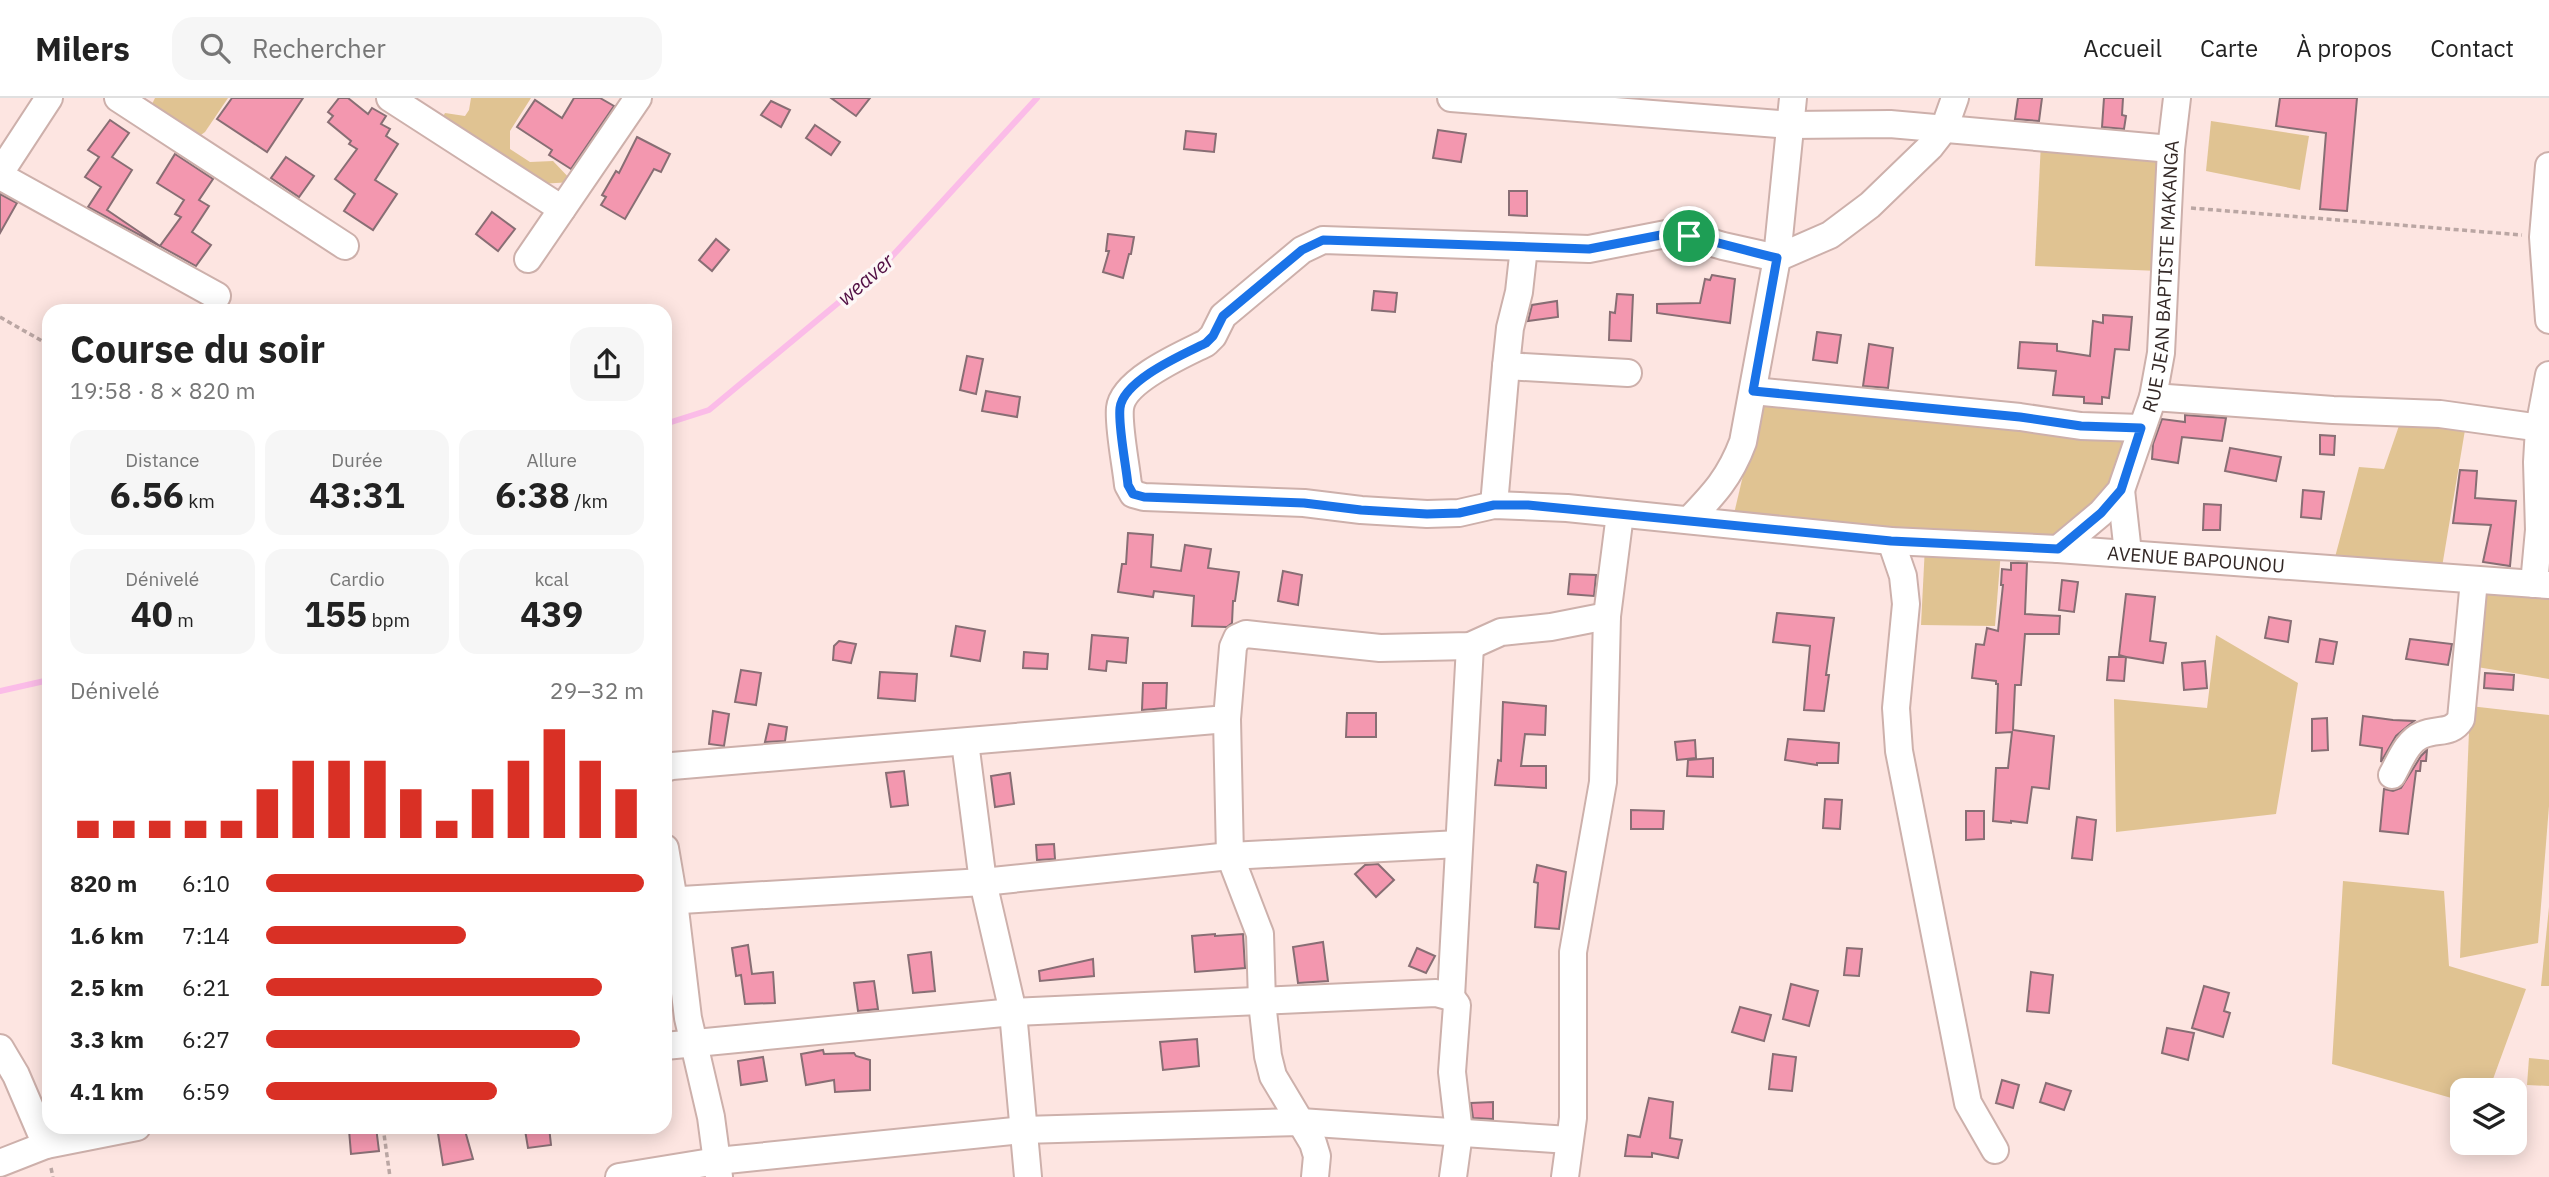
<!DOCTYPE html>
<html lang="fr">
<meta charset="utf-8">
<style>
body{margin:0;font-family:"IBM Plex Sans",sans-serif;background:#f6f6f6;color:#222;height:100vh;display:flex;flex-direction:column;font-size:26px;white-space:nowrap}
*{box-sizing:border-box;margin:0}
p{font-size:23px;color:#767676}
.icon{flex:none;width:38px;height:38px;fill:none;stroke:currentColor;stroke-width:2;stroke-linecap:round;stroke-linejoin:round}
.map{position:relative;flex:1;overflow:hidden}
.sheet{position:absolute;left:42px;top:206px;width:630px;height:830px;display:flex;flex-direction:column;background:#fff;border-radius:21px;box-shadow:0 4px 18px #0003}
.sheet>*{flex:none}
.buttons{position:absolute;left:2450px;top:980px;display:grid;gap:14px}
.buttons a{display:grid;place-items:center;width:77px;height:77px;border-radius:14px;background:#fff;box-shadow:0 4px 18px #0003;font-size:35px}
.pin{position:absolute;display:grid;place-items:center;width:60px;height:60px;color:#fff;margin:-30px;border:4px solid #fff;border-radius:50%;box-shadow:0 2px 7px #0007}
.round{display:grid;place-items:center;flex:none;width:74px;height:74px;border-radius:21px;background:#f6f6f6}
.summary{display:flex;align-items:center;justify-content:space-between;height:119px;padding:0 28px}
h1{font-size:38px;font-weight:700;line-height:52px}
.metrics{display:grid;grid-template-columns:repeat(3,1fr);gap:10px;height:119px;padding:7px 28px}
.metrics div{display:grid;align-content:center;border-radius:18px;background:#f6f6f6;text-align:center}
.metrics b{font-size:35px;font-weight:700}
.metrics small{font-size:19px;font-weight:400}
.metrics p{font-size:19px}
.chart{height:196px;padding:14px 28px}
.chart p{display:flex;justify-content:space-between}
.chart svg{width:100%;height:126px;margin-top:7px;stroke:#d93025;stroke-width:6}
ul{padding:0 28px;list-style:none;font-size:23px}
li{display:grid;grid-template-columns:112px 84px 1fr;align-items:center;height:52px}
li i{height:18px;border-radius:9px;background:#d93025}
header{display:flex;align-items:center;gap:42px;box-sizing:border-box;height:98px;padding:0 35px;background:#fff;border-bottom:2px solid #e0e0e0}
header strong{font-size:33px}
nav{display:flex;gap:38px;margin-inline-start:auto;font-size:24px}
.search{width:490px;height:63px;background:#f6f6f6;display:flex;align-items:center;gap:18px;box-sizing:border-box;padding:0 24px;border-radius:21px;color:#767676;font-size:26px}
.map>svg:first-child{display:block}
.green{fill:#e0c392}
.lines{fill:none;stroke-linecap:round;stroke-linejoin:round}
.stream{stroke:#fbbce8;stroke-width:6}
.building{fill:#f397af;stroke:#886e74;stroke-width:2}
.minor-casing{stroke:#cdb0ab;stroke-width:30}
.path{stroke:#baa6a3;stroke-width:3.5;stroke-dasharray:5 3.5;stroke-linecap:butt}
.minor{stroke:#fff;stroke-width:26}
.route-casing{stroke:#fff;stroke-width:14}
.route{stroke:#1a73e8;stroke-width:9}
.labels{text-anchor:middle;dominant-baseline:central;stroke-width:7;stroke-linejoin:round;paint-order:stroke}
.street-label{font-size:19px;fill:#332826;stroke:#fdf7f6}
.water-label{font-size:21px;font-style:italic;fill:#510f44;stroke:#fdf7f6}
</style>
<header>
<strong>Milers</strong>
<div class="search"><svg class="icon" aria-label="search" viewBox="0 0 24 24"><circle cx="10" cy="10" r="6"/><path d="M15 15l6 6"/></svg>Rechercher</div>
<nav><a>Accueil</a><a>Carte</a><a>À propos</a><a>Contact</a></nav>
</header>
<div class="map">
<svg width="2549" height="1079" viewBox="0 0 2549 1079">
<rect width="100%" height="100%" fill="#fde5e1"/>
<g class="green">
<polygon points="155,0 228,0 205,34 194,42 147,16"/>
<polygon points="471,0 531,0 510,33 510,51 530,64 553,63 573,84 539,86 440,24 445,15 465,18 469,12"/>
<polygon points="2211,23 2309,38 2300,92 2206,73"/>
<polygon points="2041,44 2162,61 2159,173 2035,168"/>
<polygon points="1761,301 2131,336 2105,404 2056,444 1733,420"/>
<polygon points="2402,319 2466,326 2442,469 2334,463 2359,369 2384,371"/>
<polygon points="1925,448 2001,453 1995,528 1921,527"/>
<polygon points="2487,492 2549,493 2549,581 2477,569"/>
<polygon points="2216,537 2298,585 2276,716 2116,734 2114,601 2207,610"/>
<polygon points="2470,608 2549,617 2549,708 2538,845 2460,860"/>
<polygon points="2343,783 2444,793 2449,868 2526,891 2489,992 2462,992 2462,1003 2332,966"/>
<polygon points="2549,809 2549,888 2541,888"/>
<polygon points="2529,960 2549,962 2549,988 2527,987"/>
</g>
<g class="lines">
<g class="stream">
<polyline points="665,326 709,312 885,166 1037,0"/>
<polyline points="0,593 49,582"/>
</g>
</g>
<g class="building">
<polygon points="232,0 303,0 267,54 217,21"/>
<polygon points="339,0 348,0 368,16 372,10 386,18 381,26 390,31 386,38 398,46 375,82 397,96 373,132 344,113 355,96 335,81 357,51 349,46 351,43 328,24 333,18 328,14"/>
<polygon points="574,0 600,0 614,8 571,71 549,57 552,52 517,29 535,2 562,20"/>
<polygon points="831,0 870,0 856,18"/>
<polygon points="2018,0 2042,0 2039,23 2015,21"/>
<polygon points="2104,0 2123,0 2122,17 2126,18 2124,31 2102,29"/>
<polygon points="2280,0 2357,0 2347,113 2320,111 2326,35 2276,28"/>
<polygon points="771,3 790,12 781,29 761,17"/>
<polygon points="110,22 129,35 112,59 132,72 107,112 160,148 88,109 101,89 85,79 99,59 88,52"/>
<polygon points="815,27 840,44 831,57 806,40"/>
<polygon points="1438,32 1466,36 1461,64 1433,60"/>
<polygon points="1186,33 1216,36 1214,54 1184,51"/>
<polygon points="637,39 670,56 661,74 654,71 625,121 601,107 606,99 602,97 616,73 619,75"/>
<polygon points="175,56 213,81 199,102 209,108 192,134 211,147 196,168 160,148 181,119 175,116 184,102 157,85"/>
<polygon points="286,59 314,78 299,99 271,80"/>
<polygon points="1509,93 1527,93 1527,118 1509,117"/>
<polygon points="0,96 17,105 0,135"/>
<polygon points="492,114 515,131 498,153 476,136"/>
<polygon points="1108,136 1134,139 1131,156 1129,156 1123,180 1103,174 1109,153 1106,153"/>
<polygon points="716,141 729,152 712,173 699,162"/>
<polygon points="1712,177 1735,181 1730,225 1657,215 1657,206 1700,205 1705,181 1710,182"/>
<polygon points="1374,193 1397,195 1395,214 1372,212"/>
<polygon points="1617,196 1633,197 1631,243 1609,242 1610,214 1615,215"/>
<polygon points="1557,203 1558,219 1528,223 1532,207"/>
<polygon points="2103,217 2132,219 2129,252 2115,251 2109,300 2102,299 2102,306 2084,305 2084,299 2053,297 2056,273 2018,270 2020,244 2057,246 2057,253 2090,258 2093,223 2103,225"/>
<polygon points="1817,234 1841,237 1837,265 1813,262"/>
<polygon points="1869,246 1893,250 1888,290 1863,288"/>
<polygon points="967,258 983,261 976,296 960,292"/>
<polygon points="986,293 1020,299 1017,319 982,313"/>
<polygon points="2185,317 2226,320 2222,343 2182,339 2178,365 2152,361 2153,346 2162,321 2185,324"/>
<polygon points="2320,337 2335,338 2334,357 2320,356"/>
<polygon points="2230,350 2281,359 2276,383 2225,373"/>
<polygon points="2460,372 2477,373 2475,400 2516,403 2510,468 2483,464 2491,427 2453,425"/>
<polygon points="2303,392 2324,394 2321,421 2301,419"/>
<polygon points="2204,406 2221,407 2220,432 2203,432"/>
<polygon points="1128,435 1153,437 1151,469 1181,473 1185,447 1211,451 1208,470 1239,474 1235,503 1233,503 1232,525 1227,529 1192,528 1194,498 1154,493 1153,499 1118,494 1122,466 1126,466"/>
<polygon points="2011,465 2027,465 2025,516 2060,518 2059,536 2025,536 2021,587 2015,587 2013,632 2054,638 2049,691 2032,689 2027,725 2011,723 2011,725 1993,723 1996,670 2008,670 2012,634 1996,635 1998,586 1996,586 1996,583 1972,580 1976,546 1984,547 1987,530 1998,533 2003,487 2001,487 2002,471 2011,472"/>
<polygon points="1283,473 1302,477 1298,507 1278,503"/>
<polygon points="1570,476 1596,477 1594,498 1568,496"/>
<polygon points="2062,482 2078,484 2074,514 2059,512"/>
<polygon points="2126,496 2155,499 2150,543 2166,545 2163,565 2126,559 2124,583 2107,582 2109,559 2126,559 2119,557"/>
<polygon points="1777,515 1834,520 1826,577 1829,577 1824,613 1804,612 1810,548 1773,544"/>
<polygon points="2269,519 2291,523 2288,544 2265,540"/>
<polygon points="956,528 985,533 980,563 951,558"/>
<polygon points="1092,537 1128,540 1126,565 1107,563 1106,573 1089,571"/>
<polygon points="2320,541 2337,544 2333,566 2316,564"/>
<polygon points="2410,541 2452,546 2448,567 2406,561"/>
<polygon points="839,543 856,546 851,565 833,562 834,548"/>
<polygon points="1024,554 1048,556 1047,571 1023,570"/>
<polygon points="2205,563 2207,590 2184,592 2182,565"/>
<polygon points="741,572 761,575 756,607 735,604"/>
<polygon points="880,574 917,576 915,603 878,600"/>
<polygon points="2485,575 2514,577 2513,592 2484,590"/>
<polygon points="1143,585 1167,585 1166,610 1142,612"/>
<polygon points="1503,604 1546,608 1545,637 1525,636 1521,668 1546,668 1546,690 1495,687 1498,662 1501,663"/>
<polygon points="713,613 729,616 724,648 709,646"/>
<polygon points="1347,615 1376,615 1376,639 1346,639"/>
<polygon points="2363,618 2393,622 2414,623 2396,638 2381,664 2382,650 2360,647"/>
<polygon points="2327,620 2328,652 2312,653 2312,621"/>
<polygon points="769,626 787,629 785,643 765,644"/>
<polygon points="1788,641 1839,645 1838,665 1817,665 1817,667 1785,662"/>
<polygon points="1695,642 1696,660 1677,662 1675,644"/>
<polygon points="2427,652 2426,663 2421,663 2420,673 2416,673 2408,736 2380,733 2384,691 2393,693 2401,690 2421,658"/>
<polygon points="1713,660 1713,679 1687,678 1688,662"/>
<polygon points="904,673 908,707 891,709 886,675"/>
<polygon points="1010,675 1014,706 995,709 991,678"/>
<polygon points="1825,701 1842,702 1840,731 1823,730"/>
<polygon points="1631,712 1664,713 1663,731 1631,731"/>
<polygon points="1966,713 1984,713 1984,741 1966,742"/>
<polygon points="2077,719 2096,722 2092,762 2072,760"/>
<polygon points="1054,746 1055,761 1037,762 1036,747"/>
<polygon points="1378,766 1394,782 1376,799 1355,776 1365,767"/>
<polygon points="1537,767 1566,774 1559,831 1535,829 1538,785 1534,784"/>
<polygon points="1215,836 1215,838 1243,836 1245,870 1195,874 1192,838"/>
<polygon points="1323,844 1328,883 1298,885 1293,849"/>
<polygon points="748,847 752,876 773,874 775,905 745,906 741,877 736,878 732,850"/>
<polygon points="1417,850 1435,858 1426,875 1409,868"/>
<polygon points="1847,850 1862,851 1859,878 1844,877"/>
<polygon points="931,854 935,893 913,895 908,857"/>
<polygon points="1093,861 1094,878 1040,883 1039,873"/>
<polygon points="2031,874 2053,877 2049,915 2027,913"/>
<polygon points="874,883 878,911 858,913 854,885"/>
<polygon points="1791,886 1818,893 1809,928 1783,921"/>
<polygon points="2204,888 2229,895 2224,913 2230,915 2223,939 2192,930"/>
<polygon points="1740,909 1771,917 1764,943 1732,934"/>
<polygon points="2167,930 2194,935 2188,962 2162,955"/>
<polygon points="1197,941 1199,968 1163,972 1160,944"/>
<polygon points="823,952 824,956 854,955 856,958 870,962 870,992 835,994 834,982 806,987 801,956"/>
<polygon points="1773,956 1796,959 1792,993 1769,991"/>
<polygon points="763,959 767,983 741,987 738,963"/>
<polygon points="2002,982 2019,987 2013,1010 1996,1005"/>
<polygon points="2046,985 2071,993 2064,1012 2040,1004"/>
<polygon points="1649,1000 1673,1004 1670,1040 1682,1042 1678,1060 1652,1055 1652,1059 1625,1058 1628,1037 1640,1039"/>
<polygon points="1493,1004 1493,1021 1473,1020 1471,1005"/>
<polygon points="376,1029 379,1053 351,1056 349,1032"/>
<polygon points="437,1029 464,1029 473,1061 443,1067"/>
<polygon points="549,1029 551,1047 528,1050 525,1032"/>
</g>
<g class="lines">
<g class="minor-casing">
<g id="minor">
<polyline points="118,0 345,148"/>
<polyline points="390,0 562,111"/>
<polyline points="1451,0 1791,27 1890,26 2171,51"/>
<path id="s1" d="M1955,0L1944,31L1930,49L1870,107L1830,137L1777,160L1723,148L1689,138L1666,136L1589,151L1323,142L1302,152L1223,218L1213,238L1206,245C1184,256 1123,282 1120,310C1118,328 1126,367 1128,387L1133,396L1144,399L1304,405L1361,412L1427,416L1459,415L1494,407L1567,410L1891,443L2058,451L2549,487"/>
<polyline points="2549,68 2543,139 2549,222"/>
<polyline points="0,75 49,0"/>
<polyline points="0,78 217,198"/>
<polyline points="528,161 638,0"/>
<polyline points="1506,268 1628,275"/>
<polyline points="1753,293 2020,319 2081,328 2141,330"/>
<polyline points="2153,299 2333,312 2440,316 2549,331"/>
<polyline points="2121,392 2128,455"/>
<polyline points="1494,407 1506,268 1510,230 1519,194 1524,149"/>
<path d="M1689,422C1714,396 1730,379 1743,344L1777,160L1793,0"/>
<polyline points="1891,443 1903,478 1906,506 1896,610 1899,653 1968,1005 1995,1052"/>
<path id="s2" d="M2058,451L2101,415L2121,392L2153,299L2161,255L2171,51L2177,0"/>
<polyline points="2534,486 2539,432 2537,364 2539,330 2549,277"/>
<polyline points="965,644 983,784 1013,914 1028,1079"/>
<polyline points="665,670 672,668 1227,621"/>
<path d="M2392,677C2400,663 2407,643 2422,637C2437,630 2451,637 2461,621L2474,482"/>
<polyline points="665,750 674,803 688,920 711,1019 719,1079"/>
<polyline points="665,803 983,784 1230,758 1459,746"/>
<polyline points="1451,899 1470,548"/>
<polyline points="665,948 1013,914 1436,895 1451,899 1457,907 1452,974 1459,1035 1453,1079"/>
<polyline points="0,950 16,977 46,1047"/>
<polyline points="0,1065 46,1047 137,1029"/>
<polyline points="619,1079 717,1063 1023,1032 1300,1024 1569,1042"/>
<polyline points="1315,1079 1317,1058 1313,1045 1273,978 1268,958 1262,904 1260,836 1230,758 1227,621 1233,549 1237,540 1246,536 1380,550 1470,548 1501,534 1551,529 1607,518"/>
<polyline points="1565,1079 1573,1020 1573,854 1603,684 1607,518 1620,416"/>
</g>
</g>
<g class="path">
<polyline points="2191,110 2522,137"/>
<polyline points="0,219 49,247"/>
<polyline points="383,1029 390,1079"/>
<polyline points="51,1070 53,1079"/>
</g>
<use href="#minor" class="minor"/>
</g>
<g class="lines">
<g class="route-casing">
<path id="route" d="M1666,136C1703,138 1740,152 1777,160L1753,293L2020,319L2081,328L2141,330L2121,392L2101,415L2058,451L1891,443L1528,407H1494L1459,415L1427,416L1361,412L1304,405L1144,399L1133,396L1128,387C1126,367 1118,328 1120,310C1123,282 1184,256 1206,245L1213,238L1223,218L1302,152L1323,142L1589,151Z"/>
</g>
<use href="#route" class="route"/>
</g>
<g class="labels">
<g class="street-label">
<text stroke="none"><textPath href="#s2" startOffset="306">RUE JEAN BAPTISTE MAKANGA</textPath></text>
<text stroke="none"><textPath href="#s1" startOffset="2130">AVENUE BAPOUNOU</textPath></text>
</g>
<g class="water-label">
<text transform="translate(865 181) rotate(-41)">weaver</text>
</g>
</g>
</svg>
<div class="buttons">
<a><svg class="icon" aria-label="layers" viewBox="0 0 24 24"><path d="M12 4l9 5-9 5-9-5zM3 14l9 5 9-5"/></svg></a>
</div>
<div class="pin" style="left:1689px;top:138px;background:#1e9e55"><svg class="icon" aria-label="arrive" viewBox="0 0 24 24"><path d="M6 21V4h12l-3 4 3 4H6"/></svg></div>
<section class="sheet">
<div class="summary"><div><h1>Course du soir</h1><p>19:58 · 8 × 820 m</p></div><a class="round"><svg class="icon" aria-label="share" viewBox="0 0 24 24"><path d="M12 15V3M7 8l5-5 5 5M5 13v7h14v-7"/></svg></a></div>
<div class="metrics">
<div><p>Distance</p><b>6.56<small> km</small></b></div>
<div><p>Durée</p><b>43:31</b></div>
<div><p>Allure</p><b>6:38<small> /km</small></b></div>
</div>
<div class="metrics">
<div><p>Dénivelé</p><b>40<small> m</small></b></div>
<div><p>Cardio</p><b>155<small> bpm</small></b></div>
<div><p>kcal</p><b>439</b></div>
</div>
<div class="chart"><p><span>Dénivelé</span>29–32 m</p>
<svg viewBox="0 0 160 44" preserveAspectRatio="none"><path d="M5 44V38M15 44V38M25 44V38M35 44V38M45 44V38M55 44V27M65 44V17M75 44V17M85 44V17M95 44V27M105 44V38M115 44V27M125 44V17M135 44V6M145 44V17M155 44V27"/></svg>
</div>
<ul>
<li><b>820 m</b>6:10<i style="width:100%"></i></li>
<li><b>1.6 km</b>7:14<i style="width:53%"></i></li>
<li><b>2.5 km</b>6:21<i style="width:89%"></i></li>
<li><b>3.3 km</b>6:27<i style="width:83%"></i></li>
<li><b>4.1 km</b>6:59<i style="width:61%"></i></li>
</ul>
</section>
</div>
